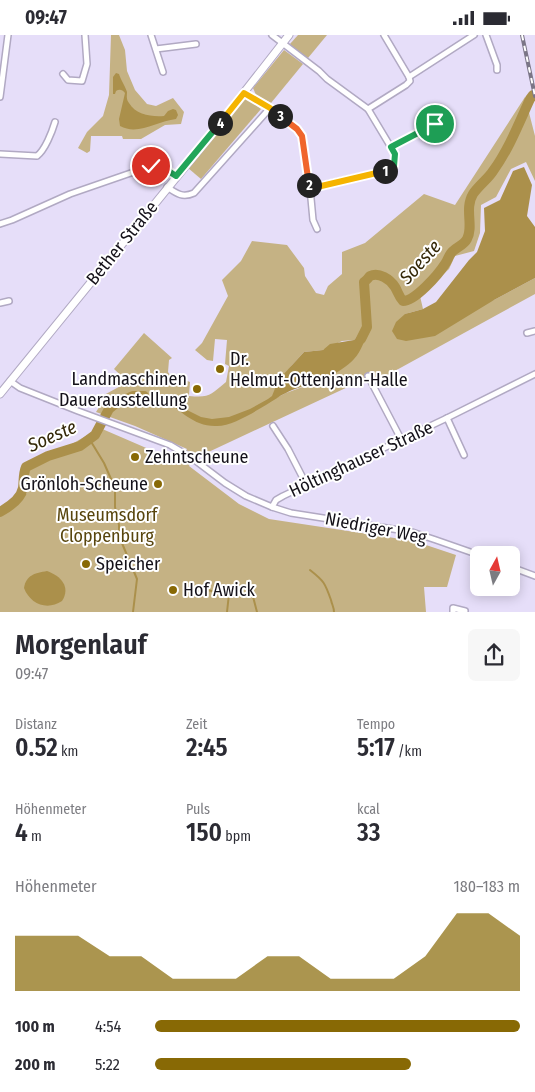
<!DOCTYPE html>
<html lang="de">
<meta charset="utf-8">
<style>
body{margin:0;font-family:"Fira Sans Condensed",sans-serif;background:#f7f7f7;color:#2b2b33;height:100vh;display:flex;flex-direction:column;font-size:19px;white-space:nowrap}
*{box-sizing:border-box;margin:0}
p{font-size:16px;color:#7c7c81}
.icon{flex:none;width:28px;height:28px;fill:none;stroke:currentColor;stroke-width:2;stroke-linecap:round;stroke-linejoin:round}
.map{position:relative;height:577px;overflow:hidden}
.drawer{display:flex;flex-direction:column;background:#fff;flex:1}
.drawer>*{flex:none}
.needle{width:32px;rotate:8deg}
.controls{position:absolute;left:470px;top:511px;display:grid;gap:10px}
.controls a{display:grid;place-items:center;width:50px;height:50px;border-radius:8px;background:#fff;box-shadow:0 2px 12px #0003;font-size:25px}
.pin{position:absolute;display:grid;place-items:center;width:42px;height:42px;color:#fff;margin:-21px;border:2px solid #fff;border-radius:50%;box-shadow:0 1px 5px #0007}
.km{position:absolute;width:25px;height:25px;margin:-12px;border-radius:50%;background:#222;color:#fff;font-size:14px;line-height:25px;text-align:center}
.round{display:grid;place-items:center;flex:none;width:52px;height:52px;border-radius:8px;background:#f7f7f7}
.head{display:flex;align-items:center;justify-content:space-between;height:85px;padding:0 15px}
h1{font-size:28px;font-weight:600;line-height:38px}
.stats{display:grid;grid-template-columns:repeat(3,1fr);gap:8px;height:85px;padding:5px 15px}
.stats div{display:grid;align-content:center}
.stats b{font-size:25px;font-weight:600}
.stats small{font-size:14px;font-weight:400}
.stats p{font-size:14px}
.chart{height:140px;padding:10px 15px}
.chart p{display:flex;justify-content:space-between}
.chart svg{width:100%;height:90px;margin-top:5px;fill:#886905;opacity:.7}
ul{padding:0 15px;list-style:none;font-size:16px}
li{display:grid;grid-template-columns:80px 60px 1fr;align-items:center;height:38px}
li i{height:12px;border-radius:6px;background:#886905}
.status{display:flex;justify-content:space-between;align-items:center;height:35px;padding:0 25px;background:#fff;direction:ltr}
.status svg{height:14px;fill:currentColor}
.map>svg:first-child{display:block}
.green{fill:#c5b284;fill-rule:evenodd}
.water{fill:#ab904b}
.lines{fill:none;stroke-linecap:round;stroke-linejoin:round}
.stream{stroke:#ab904b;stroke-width:2}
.river{stroke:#ab904b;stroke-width:10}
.street-casing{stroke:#b1a9c3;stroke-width:8}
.secondary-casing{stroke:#b1a9c3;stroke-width:9}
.street{stroke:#fff;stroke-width:5}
.secondary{stroke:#fff;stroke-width:7}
.rail-casing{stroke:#7b7687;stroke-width:4}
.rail{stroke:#fff;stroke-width:2;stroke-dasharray:5.5;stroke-linecap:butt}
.split-1-casing{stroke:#fff;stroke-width:10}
.split-2-casing{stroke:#fff;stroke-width:10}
.split-3-casing{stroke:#fff;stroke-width:10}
.split-4-casing{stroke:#fff;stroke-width:10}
.split-5-casing{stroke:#fff;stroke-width:10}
.split-1{stroke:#22a559;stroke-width:6}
.split-2{stroke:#f5b400;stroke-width:6}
.split-3{stroke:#f0652b;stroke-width:6}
.split-4{stroke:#f5b400;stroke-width:6}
.split-5{stroke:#22a559;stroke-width:6}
.poi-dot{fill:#886905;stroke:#fff;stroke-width:2}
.labels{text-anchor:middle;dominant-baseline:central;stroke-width:4;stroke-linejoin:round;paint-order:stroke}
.street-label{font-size:18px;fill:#141119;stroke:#fff}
.poi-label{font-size:18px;fill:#141119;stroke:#fff;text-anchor:start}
.park-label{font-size:18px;fill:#58450d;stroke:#fff}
.water-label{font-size:19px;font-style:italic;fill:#342808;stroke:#fff}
</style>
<div class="status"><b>09:47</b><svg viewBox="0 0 49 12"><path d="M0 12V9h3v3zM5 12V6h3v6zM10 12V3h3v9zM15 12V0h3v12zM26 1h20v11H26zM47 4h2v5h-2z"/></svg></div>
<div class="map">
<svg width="535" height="577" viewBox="0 0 535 577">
<rect width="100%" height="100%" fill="#e6def9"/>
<g class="green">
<polygon points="111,0 119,0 125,15 127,36 135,55 147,69 156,71 173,63 184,77 181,89 165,90 141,104 123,104 122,101 91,101 90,116 87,118 78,113 87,97 103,81 109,60"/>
<path d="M298,0H327L308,23C301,21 295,15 290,9Z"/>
<polygon points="284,15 303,29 271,68 256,60 253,53"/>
<polygon points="245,62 261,74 201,144 188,133"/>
<path d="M525,62L535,101V146L526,127L511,134L496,162L481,170L480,198L474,216L455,221L449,234L420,261L423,274L405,279L494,265L535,243V259L382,343L365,344L200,421L194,418L189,431L239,469L269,484L414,506L456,520L447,552H424L426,577H0V480L5,477L27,458L28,434L100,393L181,428L187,414L135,391L96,377L103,366L106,363L104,360L128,347L114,334L144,298L172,323L169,325L168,337L170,340H172L190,347L189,361C210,363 210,360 226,347L229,331L225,329L227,305L215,304L213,326L207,325L195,315L202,308L228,261L222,245L241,226L252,206L287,210L304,233L305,241L316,258L324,260L328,251L342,239V217L365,208L424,159L455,170ZM365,292L330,341L315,348L308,350L286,358L274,364L276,351L292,330L304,317L323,315L342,306L354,305Z"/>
</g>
<g class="water">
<path d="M116,38L119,39C120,43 126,53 127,57C127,61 126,64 129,68C136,80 152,82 164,81L168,76L173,74L176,75L178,80L176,84C157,86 138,101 120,91L119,84L125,58C122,54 119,54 116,56L115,59H113V42Z"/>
<polygon points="524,132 532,150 527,181 535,192 535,243 494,265 435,301 406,306 397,304 392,296 396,287 405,279 423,274 436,267 469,225 477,217 485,196 484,173 500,165 513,136"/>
<path d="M365,292L369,293C366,302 361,317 354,324C346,333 327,344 315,348C305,351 295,353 286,358C279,361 273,366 266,370C254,377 232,391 217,391C193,392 182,375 163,365C154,361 143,362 133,361L139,360H157L201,382L212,384L229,382L250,374L268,364L272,361L276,351L283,340L292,330L304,317L323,315L330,309L354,305Z"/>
<path d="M47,536C61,541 71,552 62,566C47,576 30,569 24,553C26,540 35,538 47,536Z"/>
</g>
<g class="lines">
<g class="stream">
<polyline points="90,405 104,428 115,453 115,472 119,490 119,501 137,544 133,577"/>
<path d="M310,535C324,546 325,548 331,565C332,570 334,572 334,577"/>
<polyline points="250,550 257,577"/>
<polyline points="195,553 229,559 227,577"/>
</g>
<g class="river">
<path d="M361,304L367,292L364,247C365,247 369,242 370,241C379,237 390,244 395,252C398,257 399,262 403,266C415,266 438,240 445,229C448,225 449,219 453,216C457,212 464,210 467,204C474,191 464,174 473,159C479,150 488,144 493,136C509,114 519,88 530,64L533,60"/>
<path d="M0,477C9,472 21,464 23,453C24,446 23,439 26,432L48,421L80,411L95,400L109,374L115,369L133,361H144"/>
</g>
<g class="street-casing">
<g id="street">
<polyline points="151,0 163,37"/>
<polyline points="272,0 319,36 327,44 368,74 406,50 410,46 409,42"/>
<polyline points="384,0 409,42 474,0"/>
<polyline points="486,0 497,30 497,35"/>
<polyline points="156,14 196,9"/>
<polyline points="63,39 68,45 82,46 87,29 85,0"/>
<path d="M244,58C263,69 289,83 302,101L310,153L389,135C395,130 396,127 395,119L368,74"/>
<polyline points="0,62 8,0"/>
<polyline points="391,112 432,90 435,89 439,92 445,90 446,85 442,80 437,82 435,85 435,89"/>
<path d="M0,119L37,121C45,115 52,97 55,87"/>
<path d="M167,152C177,159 183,163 194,158L270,73"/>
<polyline points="310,153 313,185 317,194"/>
<polyline points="0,189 12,185 70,159 151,131 161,131 176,141"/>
<polyline points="0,268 9,266"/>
<polyline points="527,298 535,296"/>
<polyline points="368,341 401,404"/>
<polyline points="10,346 20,353 78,376 170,410 192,423 225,448 246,461 272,472 291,478 412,497 436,505 479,520"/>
<polyline points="447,383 464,420"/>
<polyline points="273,391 288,414 306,449"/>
<polyline points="272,472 276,465 283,461 447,383 535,339"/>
<polyline points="511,532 535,541"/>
<polyline points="453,577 453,573 465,576 464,577"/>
</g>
</g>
<g class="secondary-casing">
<polyline id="secondary" points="0,359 206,106 289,0"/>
</g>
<use href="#street" class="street"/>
<use href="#secondary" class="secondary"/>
<g class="rail-casing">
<polyline id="rail" points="522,0 535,61"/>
</g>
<use href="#rail" class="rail"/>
</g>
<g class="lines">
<g class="split-1-casing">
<polyline id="split-1" points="385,136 389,135 394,131 395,119 391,112 435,89"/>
</g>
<g class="split-2-casing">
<polyline id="split-2" points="309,150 310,154 317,152 385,136"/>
</g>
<g class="split-3-casing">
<polyline id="split-3" points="280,81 297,94 302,101 309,150"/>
</g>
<g class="split-4-casing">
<polyline id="split-4" points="220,88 244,58 270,73 280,81"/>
</g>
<g class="split-5-casing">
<polyline id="split-5" points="151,131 161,131 176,141 220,88"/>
</g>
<use href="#split-1" class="split-1"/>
<use href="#split-2" class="split-2"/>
<use href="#split-3" class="split-3"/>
<use href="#split-4" class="split-4"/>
<use href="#split-5" class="split-5"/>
</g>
<g class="poi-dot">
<circle cx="220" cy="334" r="5"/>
<circle cx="197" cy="354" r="5"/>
<circle cx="135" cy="422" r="5"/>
<circle cx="158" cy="449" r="5"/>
<circle cx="86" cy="529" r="5"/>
<circle cx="173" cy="555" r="5"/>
</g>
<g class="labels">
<g class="street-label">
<text transform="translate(122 208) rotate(-51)">Bether Straße</text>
<text transform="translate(361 424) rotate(-25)">Höltinghauser Straße</text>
<text transform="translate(376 493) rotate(11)">Niedriger Weg</text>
</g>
<g class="poi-label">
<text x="230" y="324">Dr.<tspan x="230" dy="21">Helmut-Ottenjann-Halle</tspan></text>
<text x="187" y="344" text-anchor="end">Landmaschinen<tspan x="187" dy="21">Dauerausstellung</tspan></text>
<text x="145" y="422">Zehntscheune</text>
<text x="148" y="449" text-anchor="end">Grönloh-Scheune</text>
<text x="96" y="529">Speicher</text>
<text x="183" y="555">Hof Awick</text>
</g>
<g class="park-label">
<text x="107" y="480">Museumsdorf<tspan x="107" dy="21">Cloppenburg</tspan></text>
</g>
<g class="water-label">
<text transform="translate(420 227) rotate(-48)">Soeste</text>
<text transform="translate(52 401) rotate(-24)">Soeste</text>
</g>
</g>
</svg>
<div class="controls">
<a><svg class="needle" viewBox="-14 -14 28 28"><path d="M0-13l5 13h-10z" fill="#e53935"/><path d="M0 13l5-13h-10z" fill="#7c7c81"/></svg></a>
</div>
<div class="pin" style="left:435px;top:89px;background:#1e9e55"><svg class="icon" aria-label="arrive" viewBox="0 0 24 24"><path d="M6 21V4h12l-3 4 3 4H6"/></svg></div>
<div class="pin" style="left:151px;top:131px;background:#d93025"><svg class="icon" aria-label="check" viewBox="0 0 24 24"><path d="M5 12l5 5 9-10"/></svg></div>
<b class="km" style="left:385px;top:136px">1</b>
<b class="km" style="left:309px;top:150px">2</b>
<b class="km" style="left:280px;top:81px">3</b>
<b class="km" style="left:220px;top:88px">4</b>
</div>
<section class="drawer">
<div class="head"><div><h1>Morgenlauf</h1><p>09:47</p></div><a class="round"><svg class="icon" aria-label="share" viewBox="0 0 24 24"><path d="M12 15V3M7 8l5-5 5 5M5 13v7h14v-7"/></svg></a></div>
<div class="stats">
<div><p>Distanz</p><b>0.52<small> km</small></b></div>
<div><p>Zeit</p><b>2:45</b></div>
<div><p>Tempo</p><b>5:17<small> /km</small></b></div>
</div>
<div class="stats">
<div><p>Höhenmeter</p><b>4<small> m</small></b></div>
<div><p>Puls</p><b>150<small> bpm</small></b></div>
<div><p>kcal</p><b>33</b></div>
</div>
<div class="chart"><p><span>Höhenmeter</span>180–183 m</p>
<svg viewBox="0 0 160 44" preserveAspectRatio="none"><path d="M0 44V17L10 17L20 17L30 27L40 27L50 38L60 38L70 38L80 27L90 27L100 38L110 38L120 38L130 27L140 6L150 6L160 17V44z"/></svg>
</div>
<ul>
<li><b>100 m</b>4:54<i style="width:100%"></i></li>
<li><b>200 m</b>5:22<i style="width:70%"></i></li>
</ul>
</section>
